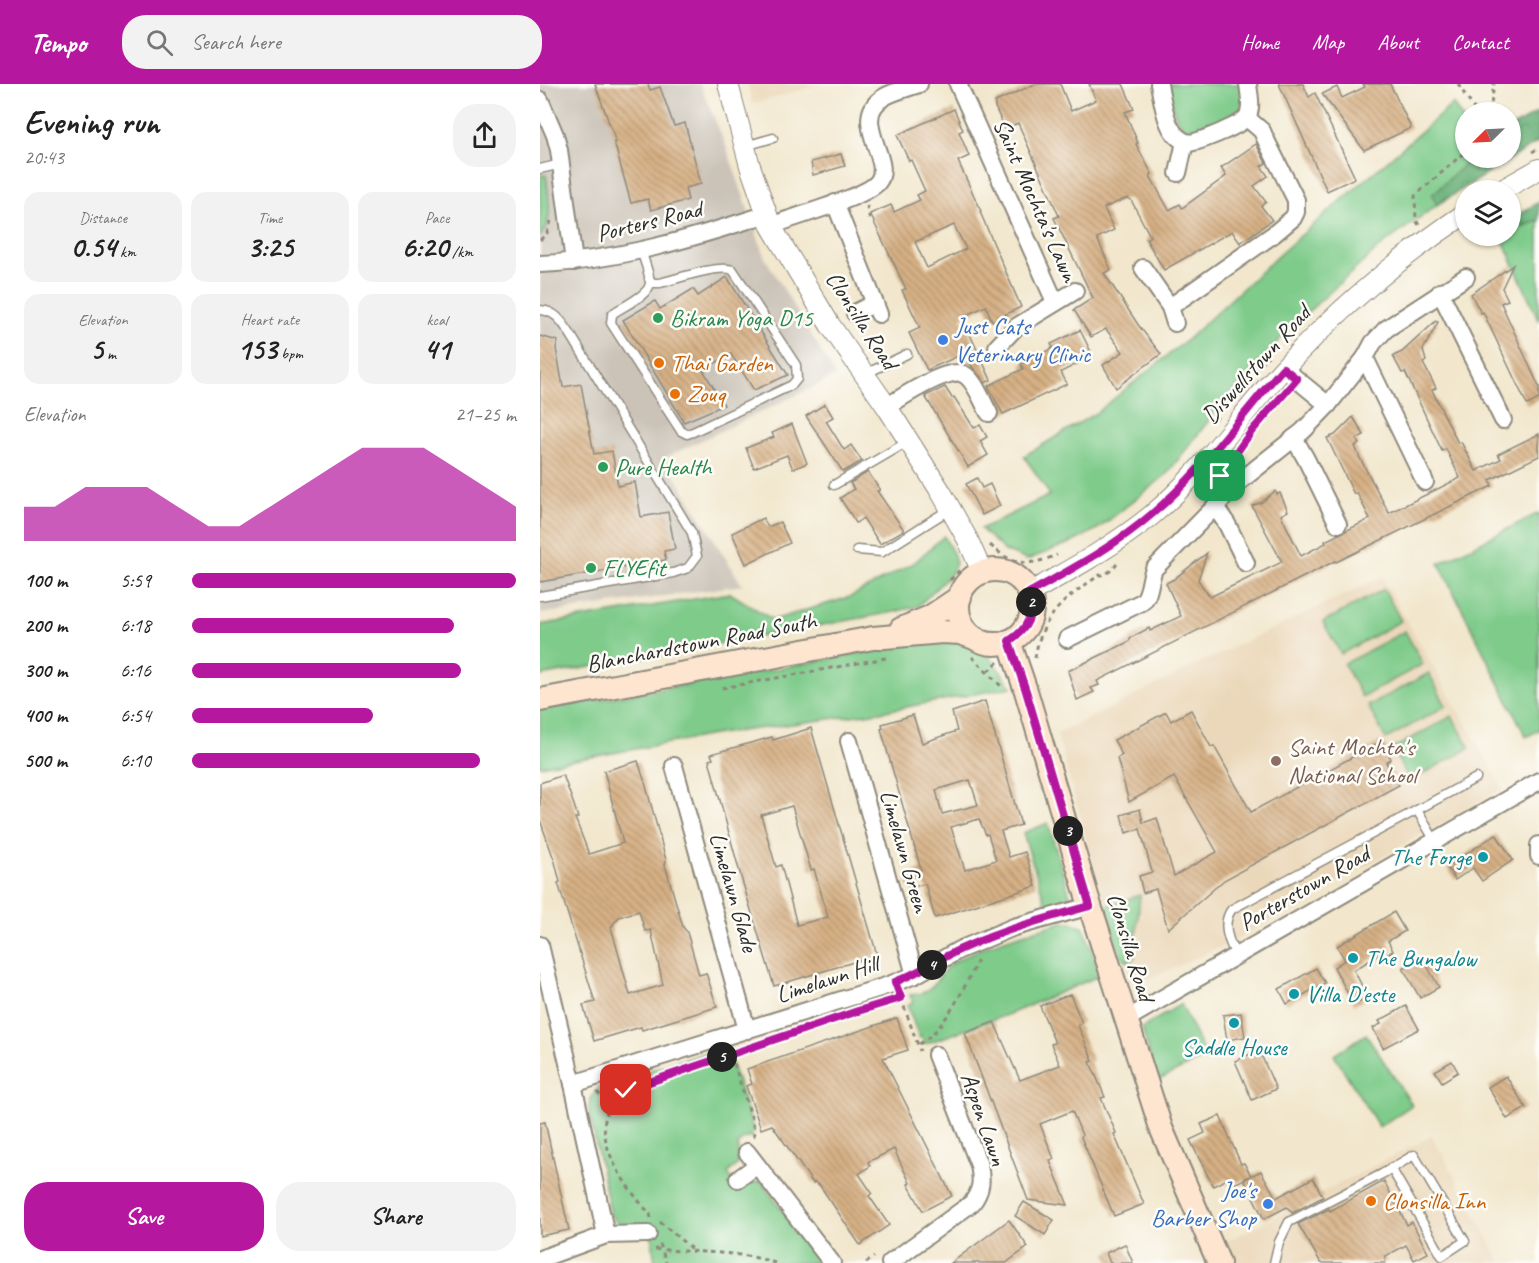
<!DOCTYPE html>
<meta charset="utf-8">
<style>
body{margin:0;font-family:Caveat,sans-serif;background:#f2f2f2;color:#222;height:100vh;display:flex;flex-direction:column;font-size:22px;white-space:nowrap}
*{box-sizing:border-box;margin:0}
p{font-size:20px;color:#767676}
.icon{flex:none;width:33px;height:33px;fill:none;stroke:currentColor;stroke-width:2;stroke-linecap:round;stroke-linejoin:round}
.map{position:relative;flex:1;overflow:hidden}
.drawer{display:flex;flex-direction:column;background:#fff;width:540px}
.drawer>*{flex:none}
.needle{width:39px;rotate:246deg}
.buttons{position:absolute;left:915px;top:18px;display:grid;gap:12px}
.buttons a{display:grid;place-items:center;width:66px;height:66px;border-radius:50%;background:#fff;box-shadow:0 2px 4px #0004;font-size:30px}
.pin{position:absolute;display:grid;place-items:center;width:51px;height:51px;color:#fff;margin:-26px;border-radius:12px;box-shadow:0 3px 9px #0006}
.km{position:absolute;width:30px;height:30px;margin:-15px;border-radius:50%;background:#222;color:#fff;font-size:16px;line-height:30px;text-align:center}
.round{display:grid;place-items:center;flex:none;width:63px;height:63px;border-radius:24px;background:#f2f2f2}
.summary{display:flex;align-items:center;justify-content:space-between;height:102px;padding:0 24px}
h1{font-size:33px;font-weight:800;line-height:45px}
.figures{display:grid;grid-template-columns:repeat(3,1fr);gap:9px;height:102px;padding:6px 24px}
.figures div{display:grid;align-content:center;border-radius:15px;background:#f2f2f2;text-align:center}
.figures b{font-size:30px;font-weight:800}
.figures small{font-size:16px;font-weight:400}
.figures p{font-size:16px}
.chart{height:168px;padding:12px 24px}
.chart p{display:flex;justify-content:space-between}
.chart svg{width:100%;height:108px;margin-top:6px;fill:#b5179e;opacity:.7}
.primary-button{display:flex;gap:12px;margin-top:auto;padding:12px 24px}
.primary-button a{flex:1;height:69px;border-radius:24px;background:#b5179e;color:#fff;font-size:24px;font-weight:800;line-height:69px;text-align:center}
.primary-button a+a{background:#f2f2f2;color:#222}
ul{padding:0 24px;list-style:none;font-size:20px}
li{display:grid;grid-template-columns:96px 72px 1fr;align-items:center;height:45px}
li i{height:15px;border-radius:8px;background:#b5179e}
header{display:flex;align-items:center;gap:36px;box-sizing:border-box;height:84px;padding:0 30px;background:#b5179e;color:#fff}
header strong{font-size:28px}
nav{display:flex;gap:33px;margin-inline-start:auto;font-size:21px}
.search{width:420px;height:54px;background:#f2f2f2;display:flex;align-items:center;gap:15px;box-sizing:border-box;padding:0 21px;border-radius:24px;color:#767676;font-size:22px}
main{display:flex;flex:1;min-height:0}
.map>svg:first-child{display:block}
.built{fill:#ebd8ba}
.industrial{fill:#cbc3b8}
.green{fill:#7ecb8a;stroke:#547b5a;stroke-width:1.5}
.forest{fill:url(#forest-crowns);stroke:#486d50;stroke-width:1.5}
.building{fill:url(#building-back-hatch);fill-rule:evenodd}
.lines{fill:none;stroke-linecap:round;stroke-linejoin:round}
.service-casing{stroke:#8e897c;stroke-width:11}
.minor-casing{stroke:#8e897c;stroke-width:20}
.tertiary-casing{stroke:#8e897c;stroke-width:22}
.secondary-casing{stroke:#8e897c;stroke-width:26}
.path{stroke:#8e897c;stroke-width:3;stroke-dasharray:4.5 4.5;stroke-linecap:butt}
.service{stroke:#fff;stroke-width:8}
.minor{stroke:#fff;stroke-width:16}
.tertiary{stroke:#fff;stroke-width:20}
.secondary{stroke:#fde5d0;stroke-width:22}
.route-casing{stroke:#fff;stroke-width:12}
.route{stroke:#b5179e;stroke-width:8}
.leisure-dot{fill:#2e9e5b;stroke:#fdfcf7;stroke-width:2}
.shop-dot{fill:#3f7fe0;stroke:#fdfcf7;stroke-width:2}
.food-dot{fill:#e8710a;stroke:#fdfcf7;stroke-width:2}
.education-dot{fill:#8d6e63;stroke:#fdfcf7;stroke-width:2}
.culture-dot{fill:#0f9aa8;stroke:#fdfcf7;stroke-width:2}
.labels{text-anchor:middle;dominant-baseline:central;stroke-width:5;stroke-linejoin:round;paint-order:stroke}
.street-label{font-size:24px;fill:#2b2b2b;stroke:#fdfcf7}
.leisure-label{font-size:24px;fill:#27864d;stroke:#fdfcf7;text-anchor:start}
.shop-label{font-size:24px;fill:#366cbe;stroke:#fdfcf7;text-anchor:start}
.food-label{font-size:24px;fill:#c56008;stroke:#fdfcf7;text-anchor:start}
.education-label{font-size:24px;fill:#785e54;stroke:#fdfcf7;text-anchor:start}
.culture-label{font-size:24px;fill:#0d838f;stroke:#fdfcf7;text-anchor:start}
</style>
<header>
<strong>Tempo</strong>
<div class="search"><svg class="icon" aria-label="search" viewBox="0 0 24 24"><circle cx="10" cy="10" r="6"/><path d="M15 15l6 6"/></svg>Search here</div>
<nav><a>Home</a><a>Map</a><a>About</a><a>Contact</a></nav>
</header>
<main>
<section class="drawer">
<div class="summary"><div><h1>Evening run</h1><p>20:43</p></div><a class="round"><svg class="icon" aria-label="share" viewBox="0 0 24 24"><path d="M12 15V3M7 8l5-5 5 5M5 13v7h14v-7"/></svg></a></div>
<div class="figures">
<div><p>Distance</p><b>0.54<small> km</small></b></div>
<div><p>Time</p><b>3:25</b></div>
<div><p>Pace</p><b>6:20<small> /km</small></b></div>
</div>
<div class="figures">
<div><p>Elevation</p><b>5<small> m</small></b></div>
<div><p>Heart rate</p><b>153<small> bpm</small></b></div>
<div><p>kcal</p><b>41</b></div>
</div>
<div class="chart"><p><span>Elevation</span>21–25 m</p>
<svg viewBox="0 0 160 44" preserveAspectRatio="none"><path d="M0 44V30L10 30L20 22L30 22L40 22L50 30L60 38L70 38L80 30L90 22L100 14L110 6L120 6L130 6L140 14L150 22L160 30V44z"/></svg>
</div>
<ul>
<li><b>100 m</b>5:59<i style="width:100%"></i></li>
<li><b>200 m</b>6:18<i style="width:81%"></i></li>
<li><b>300 m</b>6:16<i style="width:83%"></i></li>
<li><b>400 m</b>6:54<i style="width:56%"></i></li>
<li><b>500 m</b>6:10<i style="width:89%"></i></li>
</ul>
<div class="primary-button"><a>Save</a><a>Share</a></div>
</section>
<div class="map">
<svg width="999" height="1179" viewBox="0 0 999 1179">
<defs>
<pattern id="forest-crowns" width="20" height="18" patternUnits="userSpaceOnUse" patternTransform="scale(1.5)"><rect width="20" height="18" fill="#66af76"/><path d="M2 6a3 3 0 1 1 6 0M12 15a3 3 0 1 1 6 0" fill="none" stroke="#548f61"/></pattern>
<pattern id="building-back-hatch" width="6" height="6" patternUnits="userSpaceOnUse" patternTransform="scale(1.5)"><rect width="6" height="6" fill="#d7b185"/><path d="M-1 5l2 2M0 0l6 6M5-1l2 2" fill="none" stroke="#af906d"/></pattern>
</defs>
<rect width="100%" height="100%" fill="#fdfcf7"/>
<filter id="ink" filterUnits="userSpaceOnUse"><feTurbulence type="fractalNoise" baseFrequency=".0167" numOctaves="2"/><feDisplacementMap in="SourceGraphic" scale="12" xChannelSelector="R" yChannelSelector="G"/><feConvolveMatrix kernelMatrix="1 2 1 2 8 2 1 2 1" color-interpolation-filters="sRGB"/></filter>
<filter id="wash" filterUnits="userSpaceOnUse"><feTurbulence type="fractalNoise" baseFrequency=".008" numOctaves="4" result="noise"/><feDisplacementMap in="SourceGraphic" scale="24" xChannelSelector="R" yChannelSelector="G"/><feGaussianBlur stdDeviation="1.35" result="paint"/><feColorMatrix in="noise" values="0 0 0 0 0 0 0 0 0 0 0 0 0 0 0 0 0 1.4 0 .05"/><feComposite in="paint" operator="in"/></filter>
<g filter="url(#wash)">
<rect width="100%" height="100%" fill="#f2e7cd"/>
<g class="built">
<polygon points="208,0 282,0 212,20"/>
<polygon points="842,493 963,705 690,859 603,897 578,869 517,650 662,578"/>
<polygon points="892,1052 962,1179 689,1179 681,1160"/>
</g>
<polygon class="industrial" points="0,0 160,0 186,62 225,174 296,292 124,374 202,501 0,530"/>
<g class="green">
<path d="M627,0H700C701,7 704,17 702,24C698,35 664,48 652,49C633,41 632,18 627,0Z"/>
<polygon points="913,20 925,39 926,74 933,74 897,121 841,162 749,245 681,321 626,391 559,444 535,457 487,476 465,467 441,445 510,411 484,372 556,329 648,255 743,167"/>
<path d="M6,91C8,111 15,136 0,153V92Z"/>
<polygon points="999,137 999,237 961,152 970,152 971,146"/>
<polygon points="999,429 999,646 986,653 899,479"/>
<polygon points="404,452 414,471 416,480 411,490 378,522 354,528 0,592 0,541 190,509 233,536 310,513 374,479"/>
<polygon points="844,505 861,537 801,570 783,538"/>
<polygon points="865,547 883,580 822,613 804,580"/>
<polygon points="398,554 434,563 448,571 472,603 340,628 179,650 0,682 0,626 241,584"/>
<polygon points="889,589 906,622 846,655 828,622"/>
<polygon points="912,632 930,664 870,697 852,665"/>
<polygon points="508,739 530,812 527,818 508,827 483,749"/>
<polygon points="600,811 594,874 588,878 579,869 566,822"/>
<path d="M522,838H531L544,844L561,891L472,929L385,960L382,954L379,953L367,921L373,918L370,911C399,909 394,891 413,879C442,860 488,849 522,838Z"/>
<polygon points="641,920 664,969 663,974 617,997 602,944"/>
<polygon points="826,950 872,1021 839,1043 794,971"/>
<path d="M186,963L214,1047L211,1053L203,1055L198,1060V1080L188,1089L198,1106L215,1098H221L282,1179H115L110,1142L80,1141L71,1132L49,1027C49,1014 54,1007 65,1000Z"/>
</g>
<g class="forest">
<polygon points="999,27 999,57 897,121 892,111 931,74 970,74 971,44"/>
<polygon points="999,118 999,136 971,146 971,135"/>
</g>
<g id="blocks">
<g class="building">
<polygon points="55,0 108,0 110,6 120,3 134,42 145,39 161,100 145,104 148,116 111,126 108,115 91,119 74,58 76,58"/>
<polygon points="495,0 520,0 531,27 556,16 549,0 583,0 594,25 585,28 598,59 596,60 612,90 610,92 629,126 640,120 642,124 686,92 681,84 716,60 726,79 721,82 728,92 714,102 726,118 721,122 732,136 700,159 692,147 624,186 606,155 610,152 591,116 587,114 564,124 574,146 557,154 571,186 564,189 599,242 621,270 576,304 563,281 583,268 566,245 551,253 534,226 553,214 514,134 519,132 478,39 465,45 455,23 455,18"/>
<polygon points="739,0 763,0 769,13 775,9 815,94 787,107"/>
<polygon points="823,0 850,0 871,44 824,66 782,10 797,3 802,14 825,3"/>
<path d="M414,25L423,46L419,48L429,72L418,77L441,127L440,128L481,223L452,237L446,222L422,233L451,296L445,299L433,284L425,269L387,286L369,249L380,244L362,206L366,205L330,130L351,121L354,128L380,116L377,111L385,107L371,76L369,77L357,51ZM414,141L426,165L387,184L375,158Z"/>
<polygon points="301,70 305,82 273,91 271,78"/>
<polygon points="973,181 962,204 968,216 961,219 999,303 999,315 987,321 943,228 941,229 931,210"/>
<polygon points="187,193 248,291 214,306 191,270 163,286 184,321 144,338 83,236 115,217 120,225 153,205 158,212"/>
<polygon points="896,237 898,238 883,266 886,277 883,279 896,304 892,306 918,359 921,358 936,387 961,375 958,370 999,350 999,372 950,396 952,402 796,478 795,477 557,597 559,601 551,604 554,608 537,616 528,587 586,559 590,556 590,554 609,544 610,547 641,532 626,499 634,495 667,469 658,496 670,513 742,478 712,422 722,418 735,407 737,410 740,409 748,427 741,431 761,472 786,459 785,457 830,435 817,409 814,410 787,354 795,351 813,333 824,351 816,355 819,360 815,362 820,374 849,429 920,394 906,365 902,367 865,288 862,289 853,272 862,268"/>
<polygon points="540,246 553,272 521,288 527,300 463,330 448,302 483,285 481,280 513,264 511,260"/>
<polygon points="0,252 18,257 16,264 23,303 41,300 54,370 72,367 78,402 95,398 101,433 128,428 135,465 124,467 126,476 0,498"/>
<polygon points="405,303 412,314 414,313 434,344 440,341 447,353 440,357 448,371 428,383 385,312"/>
<polygon points="285,320 293,333 286,337 304,366 311,361 322,377 303,388 266,332"/>
<polygon points="252,340 267,379 253,385 247,371 214,384 206,364 234,353 232,349"/>
<polygon points="328,388 340,406 337,407 364,446 340,460 323,434 316,439 300,414 314,405 310,399"/>
<polygon points="437,394 442,404 450,400 460,422 442,431 426,400"/>
<polygon points="223,434 228,443 240,438 250,459 206,480 192,449"/>
<path d="M445,617L481,741L461,747L469,773L485,768L496,802L395,834L385,800L369,804L365,791L381,786L341,645L343,644L342,640L373,631L382,659L417,647L412,628ZM430,696L438,721L402,730L396,706ZM439,735L446,751L448,750L456,776L425,786L411,743Z"/>
<polygon points="651,626 671,663 674,662 711,728 842,657 851,675 846,678 859,701 684,796 628,845 616,805 603,809 599,792 612,788 600,745 586,749 581,731 600,725 603,739 617,734 634,792 677,768 634,693 589,718 577,674 582,671 574,656 626,628 631,637"/>
<path d="M271,644L337,871L234,902L201,793L169,676L173,675L171,670L232,653L233,656ZM252,722L271,786L274,785L288,833L257,841L241,781L236,783L221,731Z"/>
<path d="M98,677L106,702L126,776L125,781L143,843L147,848L159,891L166,889L177,923L102,946L101,943L54,957L43,921L55,918L18,799L20,798L15,778L0,736V699L23,691L34,721L38,734H35L49,770L83,759L64,687ZM99,827L105,847L111,846L123,901L90,911L71,843L79,833Z"/>
<polygon points="956,750 973,776 942,797 933,784 915,796 907,783"/>
<polygon points="854,828 865,847 848,857 853,867 842,873 840,870 814,886 828,914 814,921 794,883 805,876 797,862"/>
<polygon points="882,873 899,903 880,914 863,884"/>
<polygon points="776,884 785,899 747,920 739,905"/>
<polygon points="530,910 542,939 538,941 553,977 550,978 565,1013 561,1014 576,1049 574,1050 604,1120 574,1132 541,1053 542,1051 532,1027 500,1040 514,1075 510,1077 528,1121 488,1116 425,949 454,938 480,996 520,981 511,960 515,959 500,922"/>
<polygon points="866,922 879,945 843,964 833,944 841,940 839,937"/>
<polygon points="701,929 705,953 687,956 683,931"/>
<polygon points="357,934 368,966 343,974 412,1112 383,1127 368,1100 370,1099 354,1065 328,1078 330,1082 319,1090 332,1109 329,1112 349,1141 320,1161 279,1100 278,1101 275,1098 273,1099 232,1041 221,1045 206,1002 212,1000 207,985"/>
<polygon points="719,966 736,1005 712,1016 695,977"/>
<polygon points="912,977 918,988 902,998 895,987"/>
<polygon points="966,992 986,1024 967,1035 948,1003"/>
<polygon points="680,1032 701,1080 704,1079 711,1092 690,1102 687,1095 673,1102 650,1056 665,1049 661,1040"/>
<polygon points="5,1038 29,1146 0,1152 0,1039"/>
<polygon points="721,1087 736,1114 773,1094 783,1113 752,1129 747,1123 724,1135 704,1095"/>
<polygon points="844,1097 867,1141 872,1138 888,1169 874,1176 866,1161 846,1172 845,1179 781,1179 758,1140 789,1125 790,1127"/>
<polygon points="484,1118 514,1136 505,1151 475,1132"/>
<polygon points="469,1136 488,1163 466,1179 411,1179"/>
<polygon points="585,1160 593,1179 570,1179 566,1169"/>
</g>
</g>
</g>
<g filter="url(#ink)">
<use href="#blocks" fill-opacity="0" stroke="#8e897c" stroke-width="1.5"/>
<g class="lines">
<g class="service-casing">
<g id="service">
<polyline points="205,62 233,54"/>
<polyline points="0,85 21,80"/>
<path d="M101,166C104,176 109,188 110,198C111,210 84,222 75,228L72,231L71,239L141,347L147,350L153,348L252,301L257,295L256,281L193,186C178,180 137,195 120,199H113L109,195"/>
<path d="M0,226C16,227 22,238 31,251L152,449L157,472L148,484L133,489L0,512"/>
<polyline points="325,290 367,270"/>
<polyline points="294,401 369,357"/>
<polyline points="317,466 342,468 410,425"/>
<polyline points="877,726 936,694"/>
<path d="M696,871C688,857 681,839 692,825L877,726L895,757"/>
<polyline points="734,1179 739,1158 749,1138 842,1090 874,1071 925,1157 902,1172 851,1084"/>
</g>
</g>
<g class="minor-casing">
<g id="minor">
<polyline points="418,0 515,218"/>
<path d="M619,0C623,19 626,55 650,59C661,57 700,42 707,33C713,24 709,10 708,0"/>
<polyline points="0,16 15,51 19,66 34,178"/>
<polyline points="638,89 645,58"/>
<polyline points="295,119 339,230"/>
<path d="M231,142C254,132 325,114 338,98C355,77 308,35 344,13C354,7 368,4 379,0"/>
<path d="M0,180C77,177 154,154 227,130"/>
<polyline points="603,184 630,223 635,239"/>
<polyline points="900,208 963,336"/>
<polyline points="630,223 734,150 753,134 756,128 756,116 725,54 722,47 707,34"/>
<polyline points="315,229 335,219"/>
<polyline points="457,263 476,243 535,207"/>
<polyline points="825,274 885,398"/>
<polyline points="743,284 788,321"/>
<path d="M347,323C360,314 409,282 423,290C435,295 442,318 449,329"/>
<polyline points="754,354 766,375 798,440"/>
<polyline points="676,424 687,440 706,479"/>
<path d="M527,555L602,518C611,510 609,496 614,485L699,398L763,347L788,321L825,274L833,259L846,245L926,193"/>
<polyline points="309,657 375,891"/>
<polyline points="134,682 207,946"/>
<polyline points="999,761 999,772"/>
<polyline points="0,861 33,1000 66,1151"/>
<polyline points="585,936 999,697"/>
<polyline points="33,1000 346,902 375,891 419,866 474,843 550,822"/>
<polyline points="207,1068 292,1179"/>
<polyline points="198,1095 216,1082"/>
<polyline points="0,1175 66,1151 108,1150"/>
<path d="M350,1179L432,1119C442,1106 442,1096 439,1081L396,971"/>
</g>
</g>
<g class="tertiary-casing">
<g id="tertiary">
<polyline points="188,0 210,82 231,142 290,241 347,323 401,408 428,456 442,488"/>
<polyline points="962,106 999,85"/>
<path d="M489,509C532,485 574,462 612,431C662,389 699,333 743,285C797,226 859,174 926,129"/>
</g>
</g>
<g class="secondary-casing">
<g id="secondary">
<circle cx="455" cy="523" r="37"/>
<polyline points="361,545 390,533 420,513"/>
<polyline points="469,557 486,607 550,822 621,1044 679,1179"/>
<polyline points="0,616 333,554 402,548 420,549 435,554"/>
</g>
</g>
<g class="path">
<polyline points="918,0 936,28"/>
<polyline points="950,28 954,0"/>
<polyline points="992,68 999,64"/>
<polyline points="929,106 948,95"/>
<polyline points="327,122 330,137"/>
<polyline points="879,141 876,136 875,112 926,67"/>
<polyline points="0,156 7,149 11,137"/>
<polyline points="675,336 703,299 728,272"/>
<polyline points="682,390 696,371"/>
<path d="M450,461C474,482 487,483 517,471"/>
<polyline points="410,496 420,486 419,483"/>
<polyline points="432,573 463,604"/>
<path d="M495,574C501,532 526,513 560,491C567,491 573,485 577,480"/>
<polyline points="448,587 458,578"/>
<polyline points="182,604 346,574"/>
<polyline points="361,914 380,967"/>
<path d="M379,960C405,946 425,902 438,876"/>
<polyline points="191,971 213,1038 214,1054"/>
<polyline points="57,1008 71,1021"/>
<path d="M111,1134L110,1130C83,1100 37,1038 86,1006L205,965"/>
<polyline points="120,1138 154,1167"/>
<polyline points="120,1160 126,1179"/>
<path d="M115,1165C154,1169 197,1166 235,1179"/>
<polyline points="326,1179 334,1173"/>
</g>
<use href="#service" class="service"/>
<use href="#minor" class="minor"/>
<use href="#tertiary" class="tertiary"/>
<use href="#secondary" class="secondary"/>
</g>
</g>
<g class="lines" filter="url(#ink)">
<g class="route-casing">
<path id="route" d="M86,1006L318,927L361,914L355,898C378,889 399,875 421,865C463,846 506,834 550,822L486,607L469,557C488,545 494,531 489,509C532,485 575,462 612,430C662,388 700,333 743,284L757,295L711,348L680,392"/>
</g>
<use href="#route" class="route"/>
</g>
<g class="leisure-dot">
<circle cx="118" cy="234" r="6"/>
<circle cx="63" cy="383" r="6"/>
<circle cx="51" cy="484" r="6"/>
</g>
<g class="shop-dot">
<circle cx="403" cy="256" r="6"/>
<circle cx="728" cy="1120" r="6"/>
</g>
<g class="food-dot">
<circle cx="119" cy="279" r="6"/>
<circle cx="135" cy="310" r="6"/>
<circle cx="831" cy="1117" r="6"/>
</g>
<circle class="education-dot" cx="736" cy="677" r="6"/>
<g class="culture-dot">
<circle cx="943" cy="773" r="6"/>
<circle cx="813" cy="874" r="6"/>
<circle cx="754" cy="910" r="6"/>
<circle cx="694" cy="939" r="6"/>
</g>
<g class="labels">
<g class="street-label">
<text transform="translate(496 116) rotate(66)">Saint Mochta's Lawn</text>
<text transform="translate(109 137) rotate(-14)">Porters Road</text>
<text transform="translate(322 236) rotate(57)">Clonsilla Road</text>
<text transform="translate(716 280) rotate(-48)">Diswellstown Road</text>
<text transform="translate(161 558) rotate(-11)">Blanchardstown Road South</text>
<text transform="translate(365 767) rotate(74)">Limelawn Green</text>
<text transform="translate(764 804) rotate(-30)">Porterstown Road</text>
<text transform="translate(194 808) rotate(74)">Limelawn Glade</text>
<text transform="translate(591 863) rotate(73)">Clonsilla Road</text>
<text transform="translate(287 895) rotate(-18)">Limelawn Hill</text>
<text transform="translate(444 1035) rotate(71)">Aspen Lawn</text>
</g>
<g class="leisure-label">
<text x="130" y="234">Bikram Yoga D15</text>
<text x="75" y="383">Pure Health</text>
<text x="63" y="484">FLYEfit</text>
</g>
<g class="shop-label">
<text x="415" y="242">Just Cats<tspan x="415" dy="28">Veterinary Clinic</tspan></text>
<text x="716" y="1106" text-anchor="end">Joe's<tspan x="716" dy="28">Barber Shop</tspan></text>
</g>
<g class="food-label">
<text x="131" y="279">Thai Garden</text>
<text x="147" y="310">Zouq</text>
<text x="843" y="1117">Clonsilla Inn</text>
</g>
<g class="education-label">
<text x="748" y="663">Saint Mochta's<tspan x="748" dy="28">National School</tspan></text>
</g>
<g class="culture-label">
<text x="931" y="773" text-anchor="end">The Forge</text>
<text x="825" y="874">The Bungalow</text>
<text x="766" y="910">Villa D'este</text>
<text x="694" y="963" text-anchor="middle">Saddle House</text>
</g>
</g>
</svg>
<div class="buttons">
<a><svg class="needle" viewBox="-14 -14 28 28"><path d="M0-13l5 13h-10z" fill="#e53935"/><path d="M0 13l5-13h-10z" fill="#767676"/></svg></a>
<a><svg class="icon" aria-label="layers" viewBox="0 0 24 24"><path d="M12 4l9 5-9 5-9-5zM3 14l9 5 9-5"/></svg></a>
</div>
<div class="pin" style="left:680px;top:392px;background:#1e9e55"><svg class="icon" aria-label="arrive" viewBox="0 0 24 24"><path d="M6 21V4h12l-3 4 3 4H6"/></svg></div>
<div class="pin" style="left:86px;top:1006px;background:#d93025"><svg class="icon" aria-label="check" viewBox="0 0 24 24"><path d="M5 12l5 5 9-10"/></svg></div>
<b class="km" style="left:491px;top:518px">2</b>
<b class="km" style="left:528px;top:747px">3</b>
<b class="km" style="left:392px;top:881px">4</b>
<b class="km" style="left:182px;top:973px">5</b>
</div>
</main>
